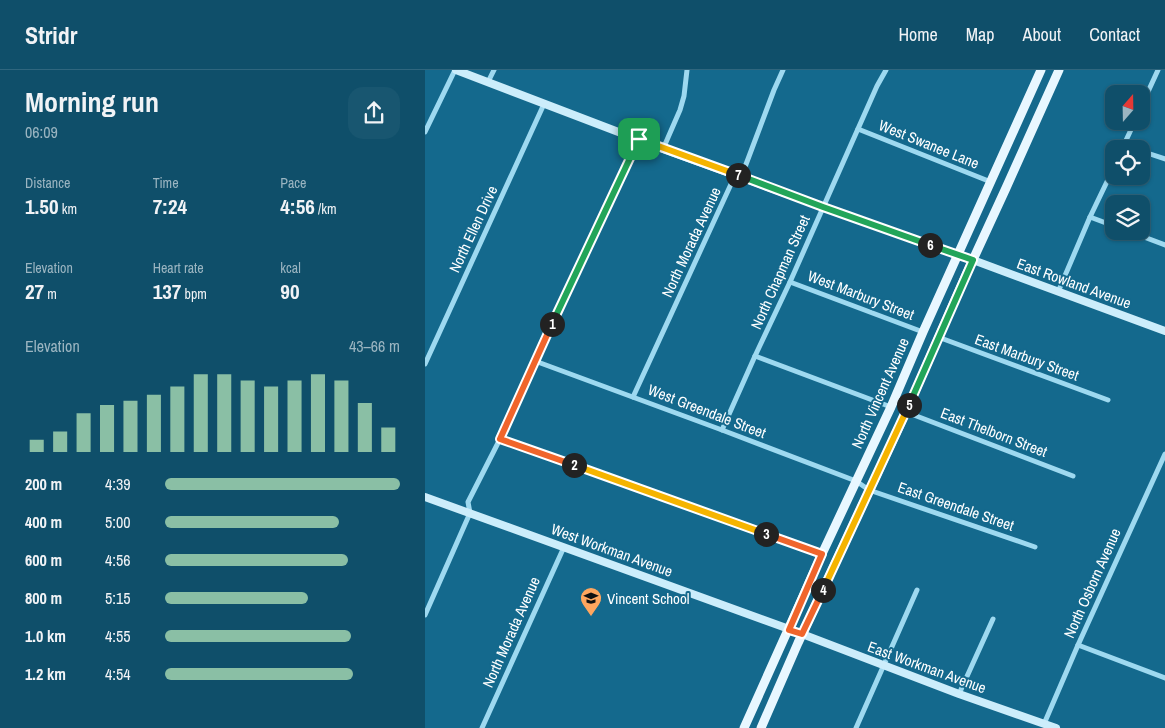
<!DOCTYPE html>
<meta charset="utf-8">
<style>
body{margin:0;font-family:"Archivo Narrow",sans-serif;background:#185670;color:#f1f3f6;height:100vh;display:flex;flex-direction:column;font-size:19px;white-space:nowrap}
*{box-sizing:border-box;margin:0}
p{font-size:16px;color:#9bb5c1}
.icon{flex:none;width:28px;height:28px;fill:none;stroke:currentColor;stroke-width:2;stroke-linecap:round;stroke-linejoin:round}
.map{position:relative;flex:1;overflow:hidden}
.panel{display:flex;flex-direction:column;background:#0f4f6a;width:425px}
.panel>*{flex:none}
.needle{width:32px;rotate:20deg}
.controls{position:absolute;left:680px;top:15px;display:grid;gap:10px}
.controls a{display:grid;place-items:center;width:45px;height:45px;border-radius:10px;background:#0f4f6a;box-shadow:0 1px 4px #0004,0 0 0 1px #2f667e;font-size:25px}
.pin{position:absolute;display:grid;place-items:center;width:42px;height:42px;color:#fff;margin:-21px;border-radius:10px;box-shadow:0 2px 8px #0006}
.km{position:absolute;width:25px;height:25px;margin:-12px;border-radius:50%;background:#222;color:#fff;font-size:14px;line-height:25px;text-align:center}
.round{display:grid;place-items:center;flex:none;width:52px;height:52px;border-radius:15px;background:#185670}
.summary{display:flex;align-items:center;justify-content:space-between;height:85px;padding:0 25px}
h1{font-size:28px;font-weight:700;line-height:38px}
.stats{display:grid;grid-template-columns:repeat(3,1fr);gap:8px;height:85px;padding:5px 25px}
.stats div{display:grid;align-content:center}
.stats b{font-size:21px;font-weight:700}
.stats small{font-size:14px;font-weight:400}
.stats p{font-size:14px}
.chart{height:140px;padding:10px 25px}
.chart p{display:flex;justify-content:space-between}
.chart svg{width:100%;height:90px;margin-top:5px;stroke:#8abfa5;stroke-width:6}
ul{padding:0 25px;list-style:none;font-size:16px}
li{display:grid;grid-template-columns:80px 60px 1fr;align-items:center;height:38px}
li i{height:12px;border-radius:6px;background:#8abfa5}
header{display:flex;align-items:center;gap:30px;box-sizing:border-box;height:70px;padding:0 25px;background:#0f4f6a;border-bottom:1px solid #2f667e}
header strong{font-size:24px}
nav{display:flex;gap:28px;margin-inline-start:auto;font-size:18px}
main{display:flex;flex:1;min-height:0}
.map>svg:first-child{display:block}
.lines{fill:none;stroke-linecap:round;stroke-linejoin:round}
.street{stroke:#9ed9f0;stroke-width:5}
.secondary{stroke:#ccedfb;stroke-width:8}
.primary{stroke:#e8f7ff;stroke-width:9}
.split-1-casing{stroke:#fff;stroke-width:10}
.split-2-casing{stroke:#fff;stroke-width:10}
.split-3-casing{stroke:#fff;stroke-width:10}
.split-4-casing{stroke:#fff;stroke-width:10}
.split-5-casing{stroke:#fff;stroke-width:10}
.split-6-casing{stroke:#fff;stroke-width:10}
.split-7-casing{stroke:#fff;stroke-width:10}
.split-8-casing{stroke:#fff;stroke-width:10}
.split-1{stroke:#22a559;stroke-width:6}
.split-2{stroke:#f0652b;stroke-width:6}
.split-3{stroke:#f5b400;stroke-width:6}
.split-4{stroke:#f0652b;stroke-width:6}
.split-5{stroke:#f5b400;stroke-width:6}
.split-6{stroke:#22a559;stroke-width:6}
.split-7{stroke:#22a559;stroke-width:6}
.split-8{stroke:#f5b400;stroke-width:6}
.labels{text-anchor:middle;dominant-baseline:central;stroke-width:4;stroke-linejoin:round;paint-order:stroke}
.street-label{font-size:15px;fill:#fff;stroke:#14698d}
.poi-label{font-size:15px;fill:#fff;stroke:#14698d;text-anchor:start}
</style>
<header>
<strong>Stridr</strong>
<nav><a>Home</a><a>Map</a><a>About</a><a>Contact</a></nav>
</header>
<main>
<section class="panel">
<div class="summary"><div><h1>Morning run</h1><p>06:09</p></div><a class="round"><svg class="icon" aria-label="share" viewBox="0 0 24 24"><path d="M12 15V3M7 8l5-5 5 5M5 13v7h14v-7"/></svg></a></div>
<div class="stats">
<div><p>Distance</p><b>1.50<small> km</small></b></div>
<div><p>Time</p><b>7:24</b></div>
<div><p>Pace</p><b>4:56<small> /km</small></b></div>
</div>
<div class="stats">
<div><p>Elevation</p><b>27<small> m</small></b></div>
<div><p>Heart rate</p><b>137<small> bpm</small></b></div>
<div><p>kcal</p><b>90</b></div>
</div>
<div class="chart"><p><span>Elevation</span>43–66 m</p>
<svg viewBox="0 0 160 44" preserveAspectRatio="none"><path d="M5 44V38M15 44V34M25 44V25M35 44V21M45 44V19M55 44V16M65 44V12M75 44V6M85 44V6M95 44V9M105 44V12M115 44V9M125 44V6M135 44V9M145 44V20M155 44V32"/></svg>
</div>
<ul>
<li><b>200 m</b>4:39<i style="width:100%"></i></li>
<li><b>400 m</b>5:00<i style="width:74%"></i></li>
<li><b>600 m</b>4:56<i style="width:78%"></i></li>
<li><b>800 m</b>5:15<i style="width:61%"></i></li>
<li><b>1.0 km</b>4:55<i style="width:79%"></i></li>
<li><b>1.2 km</b>4:54<i style="width:80%"></i></li>
</ul>
</section>
<div class="map">
<svg width="740" height="658" viewBox="0 0 740 658">
<rect width="100%" height="100%" fill="#14698d"/>
<g class="lines">
<g class="street">
<polyline points="63,12 69,0"/>
<polyline points="716,37 733,0"/>
<polyline points="433,59 566,112"/>
<polyline points="0,62 30,0"/>
<polyline points="699,75 711,79"/>
<polyline points="238,79 255,40 259,26 262,0"/>
<polyline points="697,79 710,51"/>
<polyline points="716,81 740,89"/>
<polyline points="665,147 689,156"/>
<polyline points="703,161 740,175"/>
<polyline points="365,212 498,262"/>
<polyline points="633,222 665,147 689,97"/>
<polyline points="513,267 683,330"/>
<polyline points="330,286 466,337"/>
<polyline points="110,291 297,360 431,411 444,420 610,477"/>
<polyline points="0,294 119,34"/>
<polyline points="208,327 307,112 320,97 349,20 358,0"/>
<polyline points="481,342 648,406"/>
<polyline points="297,360 330,286 365,212 452,16 461,0"/>
<polyline points="75,369 397,484"/>
<polyline points="0,545 45,443 43,432 75,369 110,291 214,69"/>
<polyline points="653,575 740,608"/>
<polyline points="534,624 568,549"/>
<polyline points="619,654 653,575 740,384"/>
<polyline points="57,658 139,477"/>
<polyline points="431,658 492,520"/>
</g>
<g class="secondary">
<polyline points="31,0 238,79 398,137 548,190 740,261"/>
<polyline points="0,427 364,559 534,624 631,658"/>
</g>
<g class="primary">
<polyline points="319,658 397,484 466,337 498,262 616,0"/>
<polyline points="336,658 373,573 481,342 541,205 581,118 634,0"/>
</g>
</g>
<g class="lines">
<g class="split-1-casing">
<polyline id="split-1" points="127,254 214,69"/>
</g>
<g class="split-2-casing">
<polyline id="split-2" points="127,254 75,369 149,395"/>
</g>
<g class="split-3-casing">
<polyline id="split-3" points="149,395 341,464"/>
</g>
<g class="split-4-casing">
<polyline id="split-4" points="341,464 397,484 364,560 377,564 398,520"/>
</g>
<g class="split-5-casing">
<polyline id="split-5" points="398,520 484,335"/>
</g>
<g class="split-6-casing">
<polyline id="split-6" points="484,335 548,190 505,175"/>
</g>
<g class="split-7-casing">
<polyline id="split-7" points="313,105 398,137 505,175"/>
</g>
<g class="split-8-casing">
<polyline id="split-8" points="214,69 313,105"/>
</g>
<use href="#split-1" class="split-1"/>
<use href="#split-2" class="split-2"/>
<use href="#split-3" class="split-3"/>
<use href="#split-4" class="split-4"/>
<use href="#split-5" class="split-5"/>
<use href="#split-6" class="split-6"/>
<use href="#split-7" class="split-7"/>
<use href="#split-8" class="split-8"/>
</g>
<defs>
<g id="school-pin" transform="scale(1.125)"><path d="M0 17L-7.5 6A9.5 9.5 0 1 1 7.5 6Z" fill="#ffa65e" stroke="#14698d"/><path d="M0-5L7-2L0 1L-7-2ZM-4 1L0 2.5L4 1V4Q0 6-4 4Z" fill="#111"/></g>
</defs>
<g fill-rule="evenodd">
<use href="#school-pin" x="166" y="528"/>
</g>
<g class="labels">
<g class="street-label">
<text transform="translate(504 74) rotate(22)">West Swanee Lane</text>
<text transform="translate(48 159) rotate(-65)">North Ellen Drive</text>
<text transform="translate(266 172) rotate(-65)">North Morada Avenue</text>
<text transform="translate(355 202) rotate(-66)">North Chapman Street</text>
<text transform="translate(649 213) rotate(20)">East Rowland Avenue</text>
<text transform="translate(436 225) rotate(21)">West Marbury Street</text>
<text transform="translate(602 287) rotate(20)">East Marbury Street</text>
<text transform="translate(455 323) rotate(-66)">North Vincent Avenue</text>
<text transform="translate(282 341) rotate(21)">West Greendale Street</text>
<text transform="translate(569 362) rotate(21)">East Thelborn Street</text>
<text transform="translate(531 436) rotate(19)">East Greendale Street</text>
<text transform="translate(187 480) rotate(20)">West Workman Avenue</text>
<text transform="translate(667 513) rotate(-66)">North Osborn Avenue</text>
<text transform="translate(86 562) rotate(-66)">North Morada Avenue</text>
<text transform="translate(502 597) rotate(20)">East Workman Avenue</text>
</g>
<g class="poi-label">
<text x="182" y="528">Vincent School</text>
</g>
</g>
</svg>
<div class="controls">
<a><svg class="needle" viewBox="-14 -14 28 28"><path d="M0-13l5 13h-10z" fill="#e53935"/><path d="M0 13l5-13h-10z" fill="#9bb5c1"/></svg></a>
<a><svg class="icon" aria-label="locate" viewBox="0 0 24 24"><circle cx="12" cy="12" r="6"/><path d="M12 2v4M12 18v4M2 12h4M18 12h4"/></svg></a>
<a><svg class="icon" aria-label="layers" viewBox="0 0 24 24"><path d="M12 4l9 5-9 5-9-5zM3 14l9 5 9-5"/></svg></a>
</div>
<div class="pin" style="left:214px;top:69px;background:#1e9e55"><svg class="icon" aria-label="arrive" viewBox="0 0 24 24"><path d="M6 21V4h12l-3 4 3 4H6"/></svg></div>
<b class="km" style="left:127px;top:254px">1</b>
<b class="km" style="left:149px;top:395px">2</b>
<b class="km" style="left:341px;top:464px">3</b>
<b class="km" style="left:398px;top:520px">4</b>
<b class="km" style="left:484px;top:335px">5</b>
<b class="km" style="left:505px;top:175px">6</b>
<b class="km" style="left:313px;top:105px">7</b>
</div>
</main>
